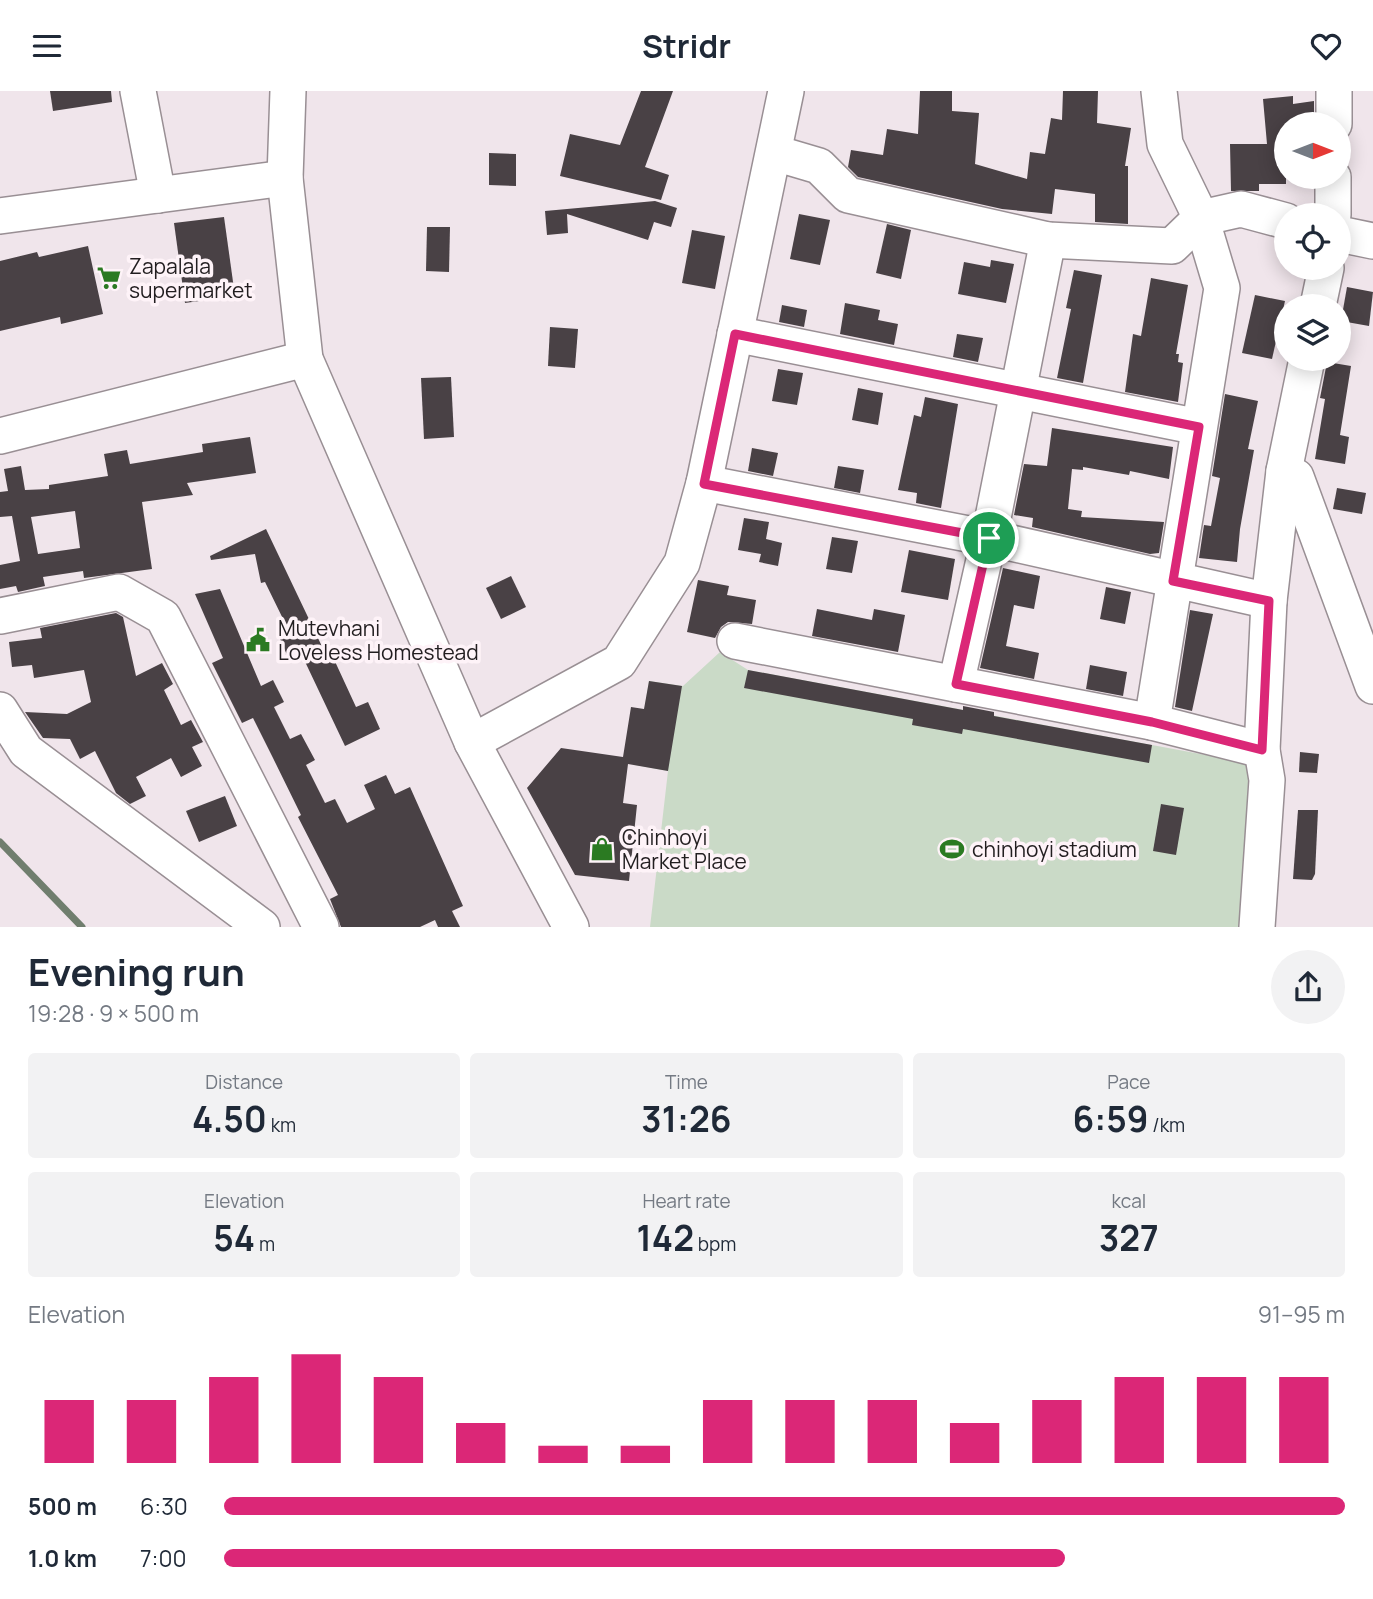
<!DOCTYPE html>
<meta charset="utf-8">
<style>
body{margin:0;font-family:Manrope,sans-serif;background:#f2f2f3;color:#1f2937;height:100vh;display:flex;flex-direction:column;font-size:26px;white-space:nowrap}
*{box-sizing:border-box;margin:0}
p{font-size:23px;color:#747a83}
.icon{flex:none;width:38px;height:38px;fill:none;stroke:currentColor;stroke-width:2;stroke-linecap:round;stroke-linejoin:round}
.map{position:relative;height:836px;overflow:hidden}
.details{display:flex;flex-direction:column;background:#fff;flex:1}
.details>*{flex:none}
.needle{width:46px;rotate:90deg}
.controls{position:absolute;left:1274px;top:21px;display:grid;gap:14px}
.controls a{display:grid;place-items:center;width:77px;height:77px;border-radius:50%;background:#fff;box-shadow:0 4px 18px #0003;font-size:35px}
.pin{position:absolute;display:grid;place-items:center;width:60px;height:60px;color:#fff;margin:-30px;border:4px solid #fff;border-radius:50%;box-shadow:0 2px 7px #0007}
.round{display:grid;place-items:center;flex:none;width:74px;height:74px;border-radius:37px;background:#f2f2f3}
.head{display:flex;align-items:center;justify-content:space-between;height:119px;padding:0 28px}
h1{font-size:38px;font-weight:700;line-height:52px}
.figures{display:grid;grid-template-columns:repeat(3,1fr);gap:10px;height:119px;padding:7px 28px}
.figures div{display:grid;align-content:center;border-radius:7px;background:#f2f2f3;text-align:center}
.figures b{font-size:35px;font-weight:700}
.figures small{font-size:19px;font-weight:400}
.figures p{font-size:19px}
.chart{height:196px;padding:14px 28px}
.chart p{display:flex;justify-content:space-between}
.chart svg{width:100%;height:126px;margin-top:7px;stroke:#db2777;stroke-width:6}
ul{padding:0 28px;list-style:none;font-size:23px}
li{display:grid;grid-template-columns:112px 84px 1fr;align-items:center;height:52px}
li i{height:18px;border-radius:9px;background:#db2777}
header{display:flex;justify-content:space-between;align-items:center;height:91px;padding:0 28px;background:#fff;font-size:32px;font-weight:700}
.map>svg:first-child{display:block}
.green{fill:#cadac7}
.lines{fill:none;stroke-linecap:round;stroke-linejoin:round}
.stream{stroke:#707e6e;stroke-width:7}
.building{fill:#494145;fill-rule:evenodd}
.minor-casing{stroke:#998f94;stroke-width:38}
.minor{stroke:#fff;stroke-width:35}
.route-casing{stroke:#fff;stroke-width:14}
.route{stroke:#db2777;stroke-width:9}
.labels{text-anchor:middle;dominant-baseline:central;stroke-width:7;stroke-linejoin:round;paint-order:stroke}
.poi-label{font-size:21px;fill:#221e20;stroke:#fef3f8;text-anchor:start}
</style>
<header><svg class="icon" aria-label="menu" viewBox="0 0 24 24"><path d="M4 6h16M4 12h16M4 18h16"/></svg>Stridr<svg class="icon" aria-label="heart" viewBox="0 0 24 24"><path d="M12 20l-8-8c-3-5 5-10 8-4 3-6 11-1 8 4z"/></svg></header>
<div class="map">
<svg width="1373" height="836" viewBox="0 0 1373 836">
<rect width="100%" height="100%" fill="#f0e5eb"/>
<polygon class="green" points="720,561 748,579 1249,672 1241,836 650,836 668,680 635,674 649,590 683,595"/>
<g class="lines">
<polyline class="stream" points="0,751 82,836"/>
</g>
<g class="building">
<polygon points="50,0 111,0 112,11 53,20"/>
<polygon points="641,0 673,0 645,76 669,84 661,109 560,85 570,43 620,54"/>
<polygon points="920,0 952,0 952,20 979,22 975,73 1027,88 1030,61 1045,63 1051,27 1062,29 1063,0 1098,0 1097,32 1131,37 1125,75 1128,75 1128,133 1095,131 1095,103 1055,98 1052,123 1002,118 858,86 848,76 851,59 883,64 887,38 918,43"/>
<polygon points="1293,5 1293,13 1314,10 1314,33 1286,33 1286,93 1259,93 1259,100 1231,100 1230,53 1267,53 1263,8"/>
<polygon points="489,62 516,63 516,95 489,94"/>
<polygon points="655,110 677,117 671,136 654,131 648,149 567,123 568,142 547,144 545,120"/>
<polygon points="799,123 830,129 820,174 790,168"/>
<polygon points="224,126 235,205 185,212 174,132"/>
<polygon points="887,133 911,139 901,188 876,182"/>
<polygon points="427,136 450,136 449,181 426,180"/>
<polygon points="692,139 725,145 715,198 682,192"/>
<polygon points="88,155 103,223 61,233 60,226 0,240 0,170 37,161 39,166"/>
<polygon points="991,169 1014,173 1006,212 958,203 964,171 990,176"/>
<polygon points="1074,179 1102,184 1083,292 1057,287 1071,218 1066,217"/>
<polygon points="1151,187 1188,194 1176,263 1179,263 1178,271 1183,272 1178,311 1125,301 1133,243 1141,245"/>
<polygon points="1347,196 1373,201 1369,235 1341,230"/>
<polygon points="1255,204 1285,210 1272,268 1242,262"/>
<polygon points="845,212 880,219 878,229 898,233 894,254 840,243"/>
<polygon points="782,214 807,219 804,236 779,231"/>
<polygon points="550,236 578,238 575,277 548,275"/>
<polygon points="957,243 983,247 978,271 953,266"/>
<polygon points="1327,271 1351,275 1340,344 1349,346 1345,373 1315,368 1325,308 1320,307"/>
<polygon points="778,278 803,282 797,314 772,310"/>
<polygon points="451,286 454,346 424,348 421,287"/>
<polygon points="858,297 883,302 878,334 852,329"/>
<polygon points="1225,303 1258,310 1248,358 1254,359 1240,438 1237,471 1199,467 1204,434 1211,435 1220,387 1212,385"/>
<polygon points="925,306 958,313 941,417 916,412 917,402 898,399 914,324 921,326"/>
<polygon points="1052,337 1173,356 1169,388 1130,380 1129,384 1083,376 1083,379 1072,378 1068,418 1082,420 1081,426 1164,431 1159,462 1150,463 1032,436 1033,427 1014,424 1024,373 1047,375"/>
<path d="M250,346L256,382L187,392L193,404L142,411L152,478L84,487L83,480L43,486L45,495L18,501L16,495L0,498V474L20,470L12,425L0,426V401L8,400L4,378L21,375L25,399L49,398V394L108,385L104,363L127,359L130,373L203,361L202,353ZM75,420L80,457L38,463L31,426Z"/>
<polygon points="752,357 778,362 773,385 748,380"/>
<polygon points="838,375 864,379 860,402 834,397"/>
<polygon points="1337,397 1366,402 1362,423 1333,418"/>
<polygon points="744,427 769,431 766,448 782,452 778,475 759,471 761,463 738,459"/>
<polygon points="266,438 327,566 332,564 356,616 368,611 380,638 345,655 299,558 287,564 277,541 287,536 265,491 261,492 255,463 211,469 210,465"/>
<polygon points="832,446 858,450 852,482 826,478"/>
<polygon points="909,459 955,468 948,509 901,501"/>
<polygon points="1003,477 1040,485 1034,518 1014,514 1006,555 1039,562 1034,588 980,577"/>
<polygon points="511,485 526,516 501,528 486,497"/>
<polygon points="698,489 729,495 727,504 756,509 752,533 728,531 721,536 715,547 687,541"/>
<polygon points="1106,496 1131,501 1125,533 1100,528"/>
<polygon points="220,498 261,595 273,589 284,611 274,616 290,648 301,643 315,669 306,674 325,712 335,708 347,732 375,718 364,694 386,684 395,703 410,696 463,815 452,820 460,836 438,836 435,829 420,836 341,836 330,808 338,804 298,726 301,724 273,667 253,627 242,632 212,572 223,567 195,503"/>
<polygon points="817,518 872,529 874,518 905,524 898,561 812,545"/>
<polygon points="1190,519 1213,523 1192,620 1175,616"/>
<polygon points="116,522 123,526 136,585 162,572 173,593 164,599 181,634 191,629 203,651 192,656 202,675 181,686 171,667 136,686 146,705 130,713 116,702 95,660 80,668 70,648 43,647 25,621 67,623 91,611 84,579 34,587 32,574 12,576 9,551 42,547 40,537"/>
<polygon points="1090,574 1127,581 1123,605 1086,598"/>
<polygon points="748,579 963,619 963,615 994,621 994,625 1152,654 1149,672 963,638 962,643 912,634 913,628 744,597"/>
<polygon points="649,590 682,595 668,680 628,673 623,712 637,714 629,790 575,784 527,697 561,657 623,666 631,616 644,618"/>
<polygon points="1300,661 1319,663 1317,682 1299,681"/>
<polygon points="225,705 237,735 199,751 186,720"/>
<polygon points="1161,713 1184,717 1176,764 1153,760"/>
<polygon points="1298,719 1318,719 1315,783 1312,789 1293,788"/>
</g>
<g class="lines">
<g class="minor-casing">
<g id="minor">
<polyline points="138,0 158,104"/>
<polyline points="288,0 285,87 305,268 472,651 571,836"/>
<polyline points="1159,0 1165,53 1201,127 1222,197 1152,631 1262,659"/>
<polyline points="1334,33 1334,0"/>
<polyline points="775,62 819,75 848,104 1048,149 1172,155 1201,127 1241,118 1286,130"/>
<polyline points="1333,124 1333,86"/>
<polyline points="0,125 285,87"/>
<polyline points="1339,143 1373,150"/>
<polyline points="1048,149 989,447 956,593 1152,631"/>
<polyline points="1318,215 1326,177"/>
<polyline points="735,243 1199,336"/>
<polyline points="0,345 305,268"/>
<polyline points="1284,380 1296,386 1373,595"/>
<polyline points="704,392 989,447 1269,510"/>
<polyline points="0,525 119,501 163,526 321,836"/>
<polyline points="735,550 956,593"/>
<polyline points="0,619 26,660 262,836"/>
<polyline points="472,651 619,571 682,472 704,392 786,0"/>
<polyline points="1257,836 1267,689 1262,659 1269,510 1284,380 1307,268"/>
</g>
</g>
<use href="#minor" class="minor"/>
</g>
<g class="lines">
<g class="route-casing">
<polygon id="route" points="735,243 1199,336 1173,490 1269,510 1262,659 1152,631 956,593 989,447 704,393"/>
</g>
<use href="#route" class="route"/>
</g>
<defs>
<g id="supermarket-bare" transform="scale(1.89)"><path d="M-6-5.5h2.5l.6 2H6L4.5 2H-2.5L-4.4-4H-6ZM-1.5 3.2a1.3 1.3 0 1 0 .1 0ZM3 3.2a1.3 1.3 0 1 0 .1 0Z" fill="#2b7a22" stroke="#fef3f8" stroke-width="2.5" paint-order="stroke"/></g>
<g id="civic-bare" transform="scale(1.89)"><path d="M-.6-6.5H3V-4.5H.6V-3L4-1V1h2V6H-6V1h2V-1L-.6-3ZM-1.2 2.5V6h2.4V2.5Z" fill="#2b7a22" stroke="#fef3f8" stroke-width="2.5" paint-order="stroke"/></g>
<g id="shop-bare" transform="scale(1.89)"><path d="M-5-2.5h2.3a2.7 3.5 0 0 1 5.4 0H5L5.5 6h-11ZM-1.5-2.5h3a1.5 2.3 0 0 0-3 0Z" fill="#2b7a22" stroke="#fef3f8" stroke-width="2.5" paint-order="stroke"/></g>
<g id="stadium-bare" transform="scale(1.89)"><path d="M0-5a6.5 5 0 1 0 0 10a6.5 5 0 1 0 0-10ZM-3.5-1.8h7v3.6h-7Z" fill="#2b7a22" stroke="#fef3f8" stroke-width="2.5" paint-order="stroke"/></g>
</defs>
<g fill-rule="evenodd">
<use href="#supermarket-bare" x="109" y="187"/>
<use href="#civic-bare" x="258" y="549"/>
<use href="#shop-bare" x="602" y="758"/>
<use href="#stadium-bare" x="952" y="758"/>
</g>
<g class="labels">
<g class="poi-label">
<text x="129" y="175">Zapalala<tspan x="129" dy="24">supermarket</tspan></text>
<text x="278" y="537">Mutevhani<tspan x="278" dy="24">Loveless Homestead</tspan></text>
<text x="622" y="746">Chinhoyi<tspan x="622" dy="24">Market Place</tspan></text>
<text x="972" y="758">chinhoyi stadium</text>
</g>
</g>
</svg>
<div class="controls">
<a><svg class="needle" viewBox="-14 -14 28 28"><path d="M0-13l5 13h-10z" fill="#e53935"/><path d="M0 13l5-13h-10z" fill="#747a83"/></svg></a>
<a><svg class="icon" aria-label="locate" viewBox="0 0 24 24"><circle cx="12" cy="12" r="6"/><path d="M12 2v4M12 18v4M2 12h4M18 12h4"/></svg></a>
<a><svg class="icon" aria-label="layers" viewBox="0 0 24 24"><path d="M12 4l9 5-9 5-9-5zM3 14l9 5 9-5"/></svg></a>
</div>
<div class="pin" style="left:989px;top:447px;background:#1e9e55"><svg class="icon" aria-label="arrive" viewBox="0 0 24 24"><path d="M6 21V4h12l-3 4 3 4H6"/></svg></div>
</div>
<section class="details">
<div class="head"><div><h1>Evening run</h1><p>19:28 · 9 × 500 m</p></div><a class="round"><svg class="icon" aria-label="share" viewBox="0 0 24 24"><path d="M12 15V3M7 8l5-5 5 5M5 13v7h14v-7"/></svg></a></div>
<div class="figures">
<div><p>Distance</p><b>4.50<small> km</small></b></div>
<div><p>Time</p><b>31:26</b></div>
<div><p>Pace</p><b>6:59<small> /km</small></b></div>
</div>
<div class="figures">
<div><p>Elevation</p><b>54<small> m</small></b></div>
<div><p>Heart rate</p><b>142<small> bpm</small></b></div>
<div><p>kcal</p><b>327</b></div>
</div>
<div class="chart"><p><span>Elevation</span>91–95 m</p>
<svg viewBox="0 0 160 44" preserveAspectRatio="none"><path d="M5 44V22M15 44V22M25 44V14M35 44V6M45 44V14M55 44V30M65 44V38M75 44V38M85 44V22M95 44V22M105 44V22M115 44V30M125 44V22M135 44V14M145 44V14M155 44V14"/></svg>
</div>
<ul>
<li><b>500 m</b>6:30<i style="width:100%"></i></li>
<li><b>1.0 km</b>7:00<i style="width:75%"></i></li>
</ul>
</section>
